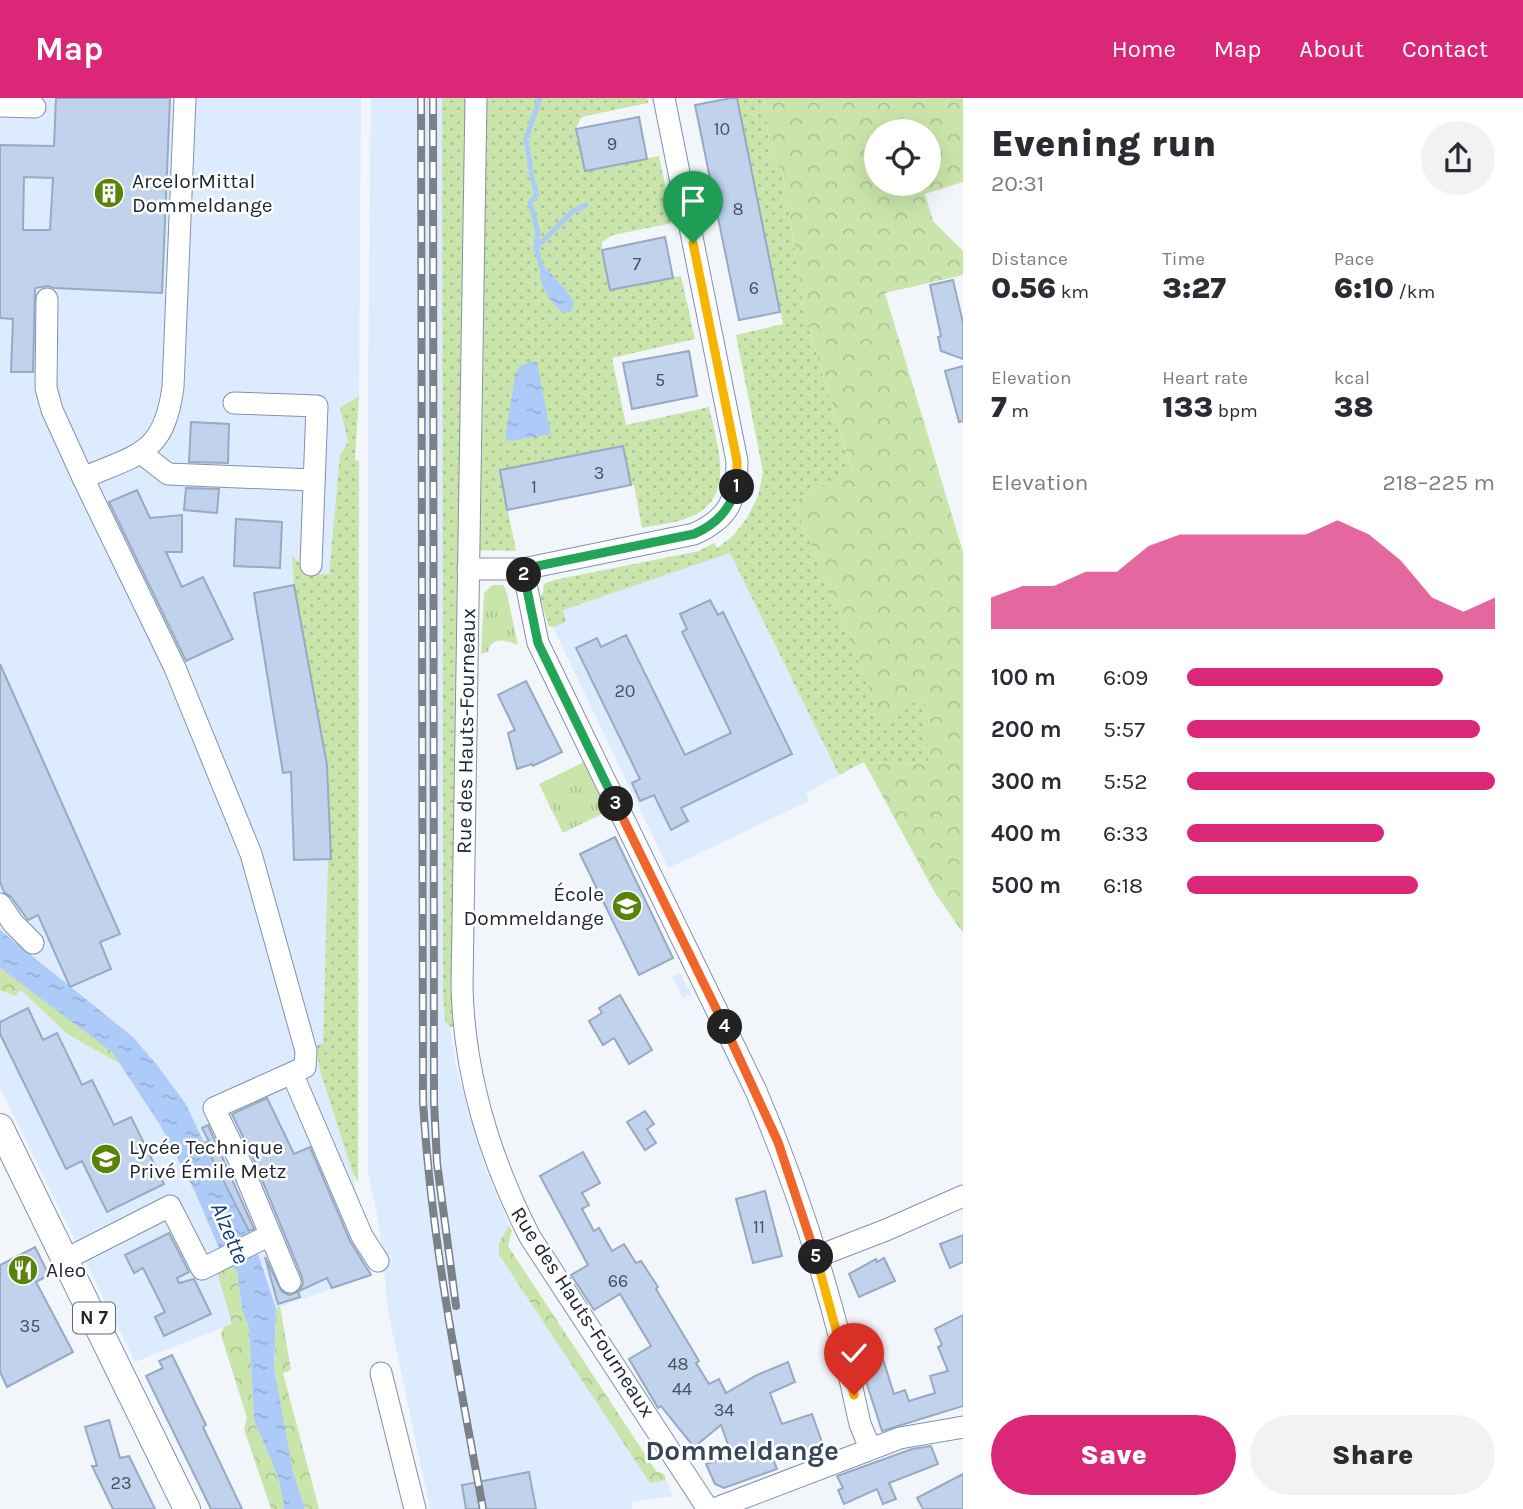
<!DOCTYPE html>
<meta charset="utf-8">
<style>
body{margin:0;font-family:Karla,sans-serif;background:#f2f2f3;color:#2b2b33;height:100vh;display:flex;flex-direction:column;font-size:26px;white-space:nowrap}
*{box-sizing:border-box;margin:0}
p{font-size:23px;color:#7c7c81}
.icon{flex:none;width:38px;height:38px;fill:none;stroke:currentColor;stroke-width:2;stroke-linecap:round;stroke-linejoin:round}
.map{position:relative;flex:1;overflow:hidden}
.panel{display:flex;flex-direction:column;background:#fff;width:560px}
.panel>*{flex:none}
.fabs{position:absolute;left:864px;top:21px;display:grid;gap:14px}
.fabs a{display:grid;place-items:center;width:77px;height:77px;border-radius:50%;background:#fff;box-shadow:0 7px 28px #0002;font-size:35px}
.pin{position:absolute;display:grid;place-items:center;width:60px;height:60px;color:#fff;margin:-72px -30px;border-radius:50% 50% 50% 0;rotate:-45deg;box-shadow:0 0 7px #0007}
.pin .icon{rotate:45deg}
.km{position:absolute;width:35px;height:35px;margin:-18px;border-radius:50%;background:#222;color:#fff;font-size:19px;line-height:35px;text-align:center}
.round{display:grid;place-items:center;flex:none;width:74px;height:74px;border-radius:37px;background:#f2f2f3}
.headline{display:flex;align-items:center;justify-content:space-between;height:119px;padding:0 28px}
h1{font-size:38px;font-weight:800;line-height:52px}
.stats{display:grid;grid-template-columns:repeat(3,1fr);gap:10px;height:119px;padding:7px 28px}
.stats div{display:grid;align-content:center}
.stats b{font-size:30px;font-weight:800}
.stats small{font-size:19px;font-weight:400}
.stats p{font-size:19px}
.chart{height:196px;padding:14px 28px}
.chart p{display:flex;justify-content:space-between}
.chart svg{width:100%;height:126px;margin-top:7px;fill:#db2777;opacity:.7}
.action{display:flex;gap:14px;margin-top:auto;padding:14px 28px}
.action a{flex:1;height:80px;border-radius:42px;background:#db2777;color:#fff;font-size:28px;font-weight:800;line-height:80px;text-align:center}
.action a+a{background:#f2f2f3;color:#2b2b33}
ul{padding:0 28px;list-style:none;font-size:23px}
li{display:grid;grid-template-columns:112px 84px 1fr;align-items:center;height:52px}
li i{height:18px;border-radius:9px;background:#db2777}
header{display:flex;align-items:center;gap:42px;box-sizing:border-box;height:98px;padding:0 35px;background:#db2777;color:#fff}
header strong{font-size:33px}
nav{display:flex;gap:38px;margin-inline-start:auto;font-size:24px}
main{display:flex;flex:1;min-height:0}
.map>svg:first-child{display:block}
.built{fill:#ddebff}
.grass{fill:url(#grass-dots)}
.forest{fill:url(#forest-crowns);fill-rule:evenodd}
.park{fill:url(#park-tufts)}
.water{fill:url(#water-ripples)}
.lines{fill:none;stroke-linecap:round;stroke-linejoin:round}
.stream{stroke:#adcbf8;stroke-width:5}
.building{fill:#c0d2ec;stroke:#98a9c2;stroke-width:2;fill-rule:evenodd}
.minor-casing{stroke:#8292ab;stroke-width:23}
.major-casing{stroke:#8292ab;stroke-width:28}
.minor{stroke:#fff;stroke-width:21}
.major{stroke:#fff;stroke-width:26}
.rail-casing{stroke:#7b8189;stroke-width:8}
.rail{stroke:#fff;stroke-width:5;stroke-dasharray:16;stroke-linecap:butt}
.split-1-casing{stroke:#fff;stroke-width:14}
.split-2-casing{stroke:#fff;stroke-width:14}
.split-3-casing{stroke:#fff;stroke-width:14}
.split-4-casing{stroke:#fff;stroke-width:14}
.split-5-casing{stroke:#fff;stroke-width:14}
.split-6-casing{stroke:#fff;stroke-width:14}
.split-1{stroke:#f5b400;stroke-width:9}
.split-2{stroke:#22a559;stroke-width:9}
.split-3{stroke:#22a559;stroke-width:9}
.split-4{stroke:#f0652b;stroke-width:9}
.split-5{stroke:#f0652b;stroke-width:9}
.split-6{stroke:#f5b400;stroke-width:9}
.labels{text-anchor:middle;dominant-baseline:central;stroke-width:5;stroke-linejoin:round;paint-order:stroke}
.number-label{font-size:18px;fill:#46505e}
.shield{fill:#fff;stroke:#62666d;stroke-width:2}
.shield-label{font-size:19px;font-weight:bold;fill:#1e252f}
.poi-label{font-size:21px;fill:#1e252f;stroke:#fff;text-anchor:start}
.street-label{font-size:21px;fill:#1e252f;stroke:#fff}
.water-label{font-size:23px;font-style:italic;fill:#0e3b7b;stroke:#fff}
.district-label{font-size:28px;font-weight:bold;fill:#36455a;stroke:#fff}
</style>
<header>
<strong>Map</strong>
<nav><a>Home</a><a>Map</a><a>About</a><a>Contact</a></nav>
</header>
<main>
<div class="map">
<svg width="963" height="1411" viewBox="0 0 963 1411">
<defs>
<pattern id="grass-dots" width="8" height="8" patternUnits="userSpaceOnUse" patternTransform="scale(1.75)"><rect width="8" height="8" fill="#cae5ac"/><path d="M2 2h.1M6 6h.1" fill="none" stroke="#adc494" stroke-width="1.8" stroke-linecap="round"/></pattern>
<pattern id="forest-crowns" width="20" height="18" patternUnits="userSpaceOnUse" patternTransform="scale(1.75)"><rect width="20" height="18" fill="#cae5ac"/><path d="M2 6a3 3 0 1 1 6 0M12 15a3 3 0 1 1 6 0" fill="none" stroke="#adc494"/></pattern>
<pattern id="park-tufts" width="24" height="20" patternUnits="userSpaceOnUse" patternTransform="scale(1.75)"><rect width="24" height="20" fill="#cae5ac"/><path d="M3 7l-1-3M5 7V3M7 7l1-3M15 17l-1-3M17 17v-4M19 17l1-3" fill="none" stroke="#adc494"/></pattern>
<pattern id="water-ripples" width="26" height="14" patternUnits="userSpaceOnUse" patternTransform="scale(1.75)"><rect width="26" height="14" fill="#adcbf8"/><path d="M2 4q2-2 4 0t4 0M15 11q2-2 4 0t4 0" fill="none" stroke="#94aed5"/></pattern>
</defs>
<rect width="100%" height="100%" fill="#f2f6fb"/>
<g class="built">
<polygon points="0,0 361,0 359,298 340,310 348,344 340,357 329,476 310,476 293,458 294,487 327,667 331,761 328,762 323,945 316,949 320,973 353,1076 371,1177 276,1210 252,1138 222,1083 186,1006 157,967 133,939 0,832"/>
<polygon points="371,0 442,0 443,897 445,923 450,929 455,964 485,1070 509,1127 499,1145 499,1157 650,1384 666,1382 673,1398 631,1404 632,1411 430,1411 389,1217 379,1126 368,1073 368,288"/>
<polygon points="730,454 839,677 806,695 809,703 668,770 553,529 566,524 563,512"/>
<polygon points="680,875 691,896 683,900 672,879"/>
<polygon points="0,892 13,898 21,892 67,936 120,966 160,1027 195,1094 224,1162 215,1168 232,1226 135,1264 0,990"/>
</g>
<g class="grass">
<path d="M442,0H647L648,5L585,18L580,21L576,31L585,73L659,58L673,125L613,137L602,144V152L610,192L681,178L695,241L612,260L626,327L709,309C718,351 738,403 685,421C671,426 656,427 642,430L634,387H631L623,348L500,373L516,453L469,452L463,928L450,929L445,923L443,897Z"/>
<polygon points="737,0 764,0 771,63 782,70 806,221 852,373 794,404 882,622 923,598 929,666 864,664 839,677 730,455 563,512 566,524 553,529 548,528 540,498 543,495 544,486 554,482 699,453 714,445 717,450 733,438 747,420 758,398 763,374 736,237 783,226"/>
<polygon points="359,298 355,362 359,363 359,387 358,1084 353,1076 320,973 316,948 323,945 328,761 331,760 327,667 294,487 292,457 310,476 329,476 340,357 348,344 340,310"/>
</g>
<g class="forest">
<path d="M764,0H963V84L925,96L933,123L963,153V177L885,195L963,454V835L935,795L864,664L928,666L923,599L882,623L794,404L852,372L806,221L782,70L771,64ZM877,33H929V86H877Z"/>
<polygon points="0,870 112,953 120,966 67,936 21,892 14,898 0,892"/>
<polygon points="509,1127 512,1133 508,1148 656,1373 664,1376 666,1382 650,1385 499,1157 499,1145"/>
<polygon points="224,1162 237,1173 242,1211 249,1229 254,1322 278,1379 284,1407 283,1411 271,1411 244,1331 247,1320 221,1237 223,1229 232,1226 215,1167"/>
<polygon points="280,1208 291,1272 283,1275 319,1411 305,1411 292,1374 274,1270 276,1210"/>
</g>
<g class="park">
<path d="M492,487H503L506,492L518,547C506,542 492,538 488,554L481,556L484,495Z"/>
<polygon points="584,664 608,713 563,735 539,686"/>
</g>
<g class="water">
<path d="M541,168L545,169L568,195L574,205L571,214H562C550,203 536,185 541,168Z"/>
<polygon points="530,264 537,264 551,336 510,343 505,341 515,277 520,268"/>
<polygon points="0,832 133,939 157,967 186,1006 222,1083 252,1138 276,1210 274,1270 293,1374 305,1411 283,1411 284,1407 278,1379 254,1322 249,1230 242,1211 237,1173 224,1162 195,1094 160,1027 112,954 0,870"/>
</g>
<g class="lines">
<g class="stream">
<polyline points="540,0 526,41 532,80 537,97 530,104 538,134 536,150 541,168"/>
<polyline points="536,150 572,114 586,107"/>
</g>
</g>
<g class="building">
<path d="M56,0H170L162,195L54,190L48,188L35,190L33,274H11L13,221L0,220V47L54,48ZM24,79L53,80L50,132H23Z"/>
<polygon points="731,0 737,0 780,214 739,222 695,7"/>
<polygon points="639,19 647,61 585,73 576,31"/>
<polygon points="665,139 673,180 610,192 602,152"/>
<polygon points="953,182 963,225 963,261 941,253 938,239 941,238 930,187"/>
<polygon points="689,253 697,298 632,311 623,265"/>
<polygon points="963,268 963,323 959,324 945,273"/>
<polygon points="191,324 229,326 228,365 189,364"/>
<polygon points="623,348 631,387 507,412 500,372"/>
<polygon points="186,390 219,391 217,415 184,412"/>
<polygon points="137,392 150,420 182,417 182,454 166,454 182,489 203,479 233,541 186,563 109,404"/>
<polygon points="236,421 282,424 280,470 234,468"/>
<polygon points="294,487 327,667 331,761 294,762 291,674 283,675 254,495"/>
<polygon points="710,502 718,517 723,514 792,656 681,710 688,723 671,732 654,697 640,703 632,685 640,681 576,550 597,540 601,549 626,537 685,657 731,635 682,534 687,531 680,516"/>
<polygon points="0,566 120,836 100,844 111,871 70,889 38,817 28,822 11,799 4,794 0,784"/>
<polygon points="526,583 562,654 533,668 532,666 517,671 508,635 515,632 498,597"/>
<polygon points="615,739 673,860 639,877 580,756"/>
<polygon points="620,897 652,952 629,966 614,940 603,947 589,923 602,915 599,910"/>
<polygon points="28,910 43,942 57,935 82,987 92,982 114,1027 131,1019 164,1086 107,1114 82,1063 66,1071 0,936 0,924"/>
<polygon points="267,1000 294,1056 310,1049 350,1143 371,1177 332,1190 327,1180 299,1193 303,1186 302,1179 253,1060 232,1016"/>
<polygon points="645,1013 654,1026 647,1031 656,1045 645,1052 627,1024"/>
<polygon points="208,1027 254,1131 249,1133 204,1045 209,1043 202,1030"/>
<polygon points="583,1054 600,1085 582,1095 589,1107 582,1111 594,1133 599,1130 612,1153 624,1146 636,1165 641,1163 658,1189 656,1191 699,1263 696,1265 709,1286 719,1281 726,1295 757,1277 788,1264 795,1284 770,1295 782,1326 812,1316 824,1350 804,1356 802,1351 772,1359 777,1371 724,1390 715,1386 706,1366 732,1358 721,1327 694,1349 661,1308 658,1310 629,1261 651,1248 620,1196 594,1212 571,1177 588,1167 540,1078"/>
<polygon points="765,1093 782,1158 753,1165 736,1101"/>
<polygon points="169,1135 189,1174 177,1180 179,1185 194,1181 211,1216 164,1238 155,1219 165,1214 143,1170 134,1175 125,1157"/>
<polygon points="963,1137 963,1164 950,1170 940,1146"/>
<polygon points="35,1149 49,1177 36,1184 73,1254 7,1289 0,1274 0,1167"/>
<polygon points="265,1159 282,1194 289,1197 298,1194 300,1199 278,1206"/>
<polygon points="884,1160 895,1183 859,1199 849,1176 876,1161 877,1164"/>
<polygon points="963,1217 963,1308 882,1333 863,1274 867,1273 864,1264 882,1258 894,1296 905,1292 909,1303 935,1295 930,1278 948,1273 938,1249 942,1247 935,1231"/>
<polygon points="172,1257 206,1327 203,1329 242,1411 211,1411 146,1278 163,1270 159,1263"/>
<polygon points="109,1322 120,1360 129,1358 155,1411 113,1411 92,1368 97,1368 85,1329"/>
<polygon points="931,1348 938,1366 889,1385 896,1401 883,1406 877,1391 844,1406 838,1392 843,1390 837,1378 912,1351"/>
<polygon points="529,1374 536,1411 466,1411 462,1387"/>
<polygon points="963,1376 963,1411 923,1411 917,1400"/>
</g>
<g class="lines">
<g class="minor-casing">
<g id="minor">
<path d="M185,0L173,289C164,356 139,356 83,380L175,570L251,756L306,953L305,969L292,975"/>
<path d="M476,0L462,888C464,976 490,1061 530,1139L708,1411"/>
<polyline points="0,8 35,9"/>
<polyline points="47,201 46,290 52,312 83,380"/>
<polyline points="234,305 317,308 311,467"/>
<polyline points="141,355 168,376 314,382"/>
<path d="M468,471H523L694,436C730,420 737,401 737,363L664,0"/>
<path d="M523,471L538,545L756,993C802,1100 836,1212 860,1326L870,1350"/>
<polyline points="0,806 13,825 33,845"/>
<polyline points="816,1159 886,1132 963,1098"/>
<polyline points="66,1161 170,1108 202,1171 270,1137"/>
<polyline points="290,1184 241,1066 214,1010 292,975 362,1138 378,1163"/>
<polyline points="381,1275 415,1411"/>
<polyline points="714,1411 900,1340 963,1329"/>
</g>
</g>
<g class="major-casing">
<polyline id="major" points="0,1029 187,1411"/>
</g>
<use href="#minor" class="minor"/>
<use href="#major" class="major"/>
<g class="rail-casing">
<g id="rail">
<path d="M421,0L423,1003C431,1141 458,1275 483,1411"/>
<polyline points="433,0 434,1003 437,1065 456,1208"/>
</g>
</g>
<use href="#rail" class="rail"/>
</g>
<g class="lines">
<g class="split-1-casing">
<polyline id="split-1" points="693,145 737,363 737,389"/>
</g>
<g class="split-2-casing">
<path id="split-2" d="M524,477L523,471L694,436C717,426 729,412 737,389"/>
</g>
<g class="split-3-casing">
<polyline id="split-3" points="524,477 538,545 616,706"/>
</g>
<g class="split-4-casing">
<polyline id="split-4" points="616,706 725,929"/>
</g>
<g class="split-5-casing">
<polyline id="split-5" points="725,929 778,1044 816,1159"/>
</g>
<g class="split-6-casing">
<polyline id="split-6" points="816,1159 854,1297"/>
</g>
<use href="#split-1" class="split-1"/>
<use href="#split-2" class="split-2"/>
<use href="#split-3" class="split-3"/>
<use href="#split-4" class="split-4"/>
<use href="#split-5" class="split-5"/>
<use href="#split-6" class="split-6"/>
</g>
<defs>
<g id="building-disc" transform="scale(1.575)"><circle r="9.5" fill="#598309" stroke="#fff"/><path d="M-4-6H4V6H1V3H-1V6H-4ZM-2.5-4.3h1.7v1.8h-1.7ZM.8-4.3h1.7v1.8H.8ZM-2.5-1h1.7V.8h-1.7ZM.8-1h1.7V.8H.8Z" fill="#fff"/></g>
<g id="school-disc" transform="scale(1.575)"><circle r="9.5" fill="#598309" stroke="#fff"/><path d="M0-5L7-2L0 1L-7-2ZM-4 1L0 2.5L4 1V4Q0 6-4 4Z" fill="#fff"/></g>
<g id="restaurant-disc" transform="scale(1.575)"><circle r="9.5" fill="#598309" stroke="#fff"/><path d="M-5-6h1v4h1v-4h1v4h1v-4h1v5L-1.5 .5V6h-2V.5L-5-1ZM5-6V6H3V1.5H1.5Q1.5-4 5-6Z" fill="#fff"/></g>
</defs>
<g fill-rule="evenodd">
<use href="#building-disc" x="109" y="95"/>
<use href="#school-disc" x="627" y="808"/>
<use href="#school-disc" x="106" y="1061"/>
<use href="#restaurant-disc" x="23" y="1172"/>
</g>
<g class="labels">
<g class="number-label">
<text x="722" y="31">10</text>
<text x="612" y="46">9</text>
<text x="738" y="111">8</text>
<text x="637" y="166">7</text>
<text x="754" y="190">6</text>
<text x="660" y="282">5</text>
<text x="599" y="375">3</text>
<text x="534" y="389">1</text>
<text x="625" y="593">20</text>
<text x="759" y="1129">11</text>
<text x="618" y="1183">66</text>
<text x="30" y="1228">35</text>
<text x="678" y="1266">48</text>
<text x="682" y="1291">44</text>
<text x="724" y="1312">34</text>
<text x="121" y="1385">23</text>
</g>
<rect class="shield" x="73" y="1204.5" width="42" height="31" rx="5"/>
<g class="shield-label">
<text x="94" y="1220">N 7</text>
</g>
<g class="poi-label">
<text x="132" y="83">ArcelorMittal<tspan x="132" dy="24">Dommeldange</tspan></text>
<text x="604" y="796" text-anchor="end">École<tspan x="604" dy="24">Dommeldange</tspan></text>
<text x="129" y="1049">Lycée Technique<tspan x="129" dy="24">Privé Émile Metz</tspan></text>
<text x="46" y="1172">Aleo</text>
</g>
<g class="street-label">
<text transform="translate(466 633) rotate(-89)">Rue des Hauts-Fourneaux</text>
<text transform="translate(583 1214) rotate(57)">Rue des Hauts-Fourneaux</text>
</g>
<g class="water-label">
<text transform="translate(230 1135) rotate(67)">Alzette</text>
</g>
<g class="district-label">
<text x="742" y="1352">Dommeldange</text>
</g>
</g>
</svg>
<div class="fabs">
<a><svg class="icon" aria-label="locate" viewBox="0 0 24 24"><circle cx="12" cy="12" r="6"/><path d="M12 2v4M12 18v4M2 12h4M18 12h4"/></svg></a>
</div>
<div class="pin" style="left:693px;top:145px;background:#1e9e55"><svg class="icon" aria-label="arrive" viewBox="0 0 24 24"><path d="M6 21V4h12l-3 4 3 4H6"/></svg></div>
<div class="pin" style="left:854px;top:1297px;background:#d93025"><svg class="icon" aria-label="check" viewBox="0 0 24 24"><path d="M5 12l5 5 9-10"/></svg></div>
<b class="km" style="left:737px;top:389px">1</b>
<b class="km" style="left:524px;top:477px">2</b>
<b class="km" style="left:616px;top:706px">3</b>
<b class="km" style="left:725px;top:929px">4</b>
<b class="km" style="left:816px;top:1159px">5</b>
</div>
<section class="panel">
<div class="headline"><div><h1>Evening run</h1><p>20:31</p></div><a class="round"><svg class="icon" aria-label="share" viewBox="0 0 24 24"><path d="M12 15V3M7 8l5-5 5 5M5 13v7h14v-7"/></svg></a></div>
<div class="stats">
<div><p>Distance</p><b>0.56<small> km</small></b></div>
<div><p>Time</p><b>3:27</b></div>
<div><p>Pace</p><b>6:10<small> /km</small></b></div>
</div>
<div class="stats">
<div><p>Elevation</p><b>7<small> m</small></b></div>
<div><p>Heart rate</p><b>133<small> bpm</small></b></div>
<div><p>kcal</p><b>38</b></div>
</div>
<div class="chart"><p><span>Elevation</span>218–225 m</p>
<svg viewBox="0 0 160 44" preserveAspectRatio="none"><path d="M0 44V33L10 29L20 29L30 24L40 24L50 15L60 11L70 11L80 11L90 11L100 11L110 6L120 11L130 20L140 33L150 38L160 33V44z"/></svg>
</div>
<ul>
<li><b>100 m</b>6:09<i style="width:83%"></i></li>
<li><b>200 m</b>5:57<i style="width:95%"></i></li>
<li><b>300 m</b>5:52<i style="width:100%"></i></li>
<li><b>400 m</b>6:33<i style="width:64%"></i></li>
<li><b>500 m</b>6:18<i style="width:75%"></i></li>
</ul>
<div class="action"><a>Save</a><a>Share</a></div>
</section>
</main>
